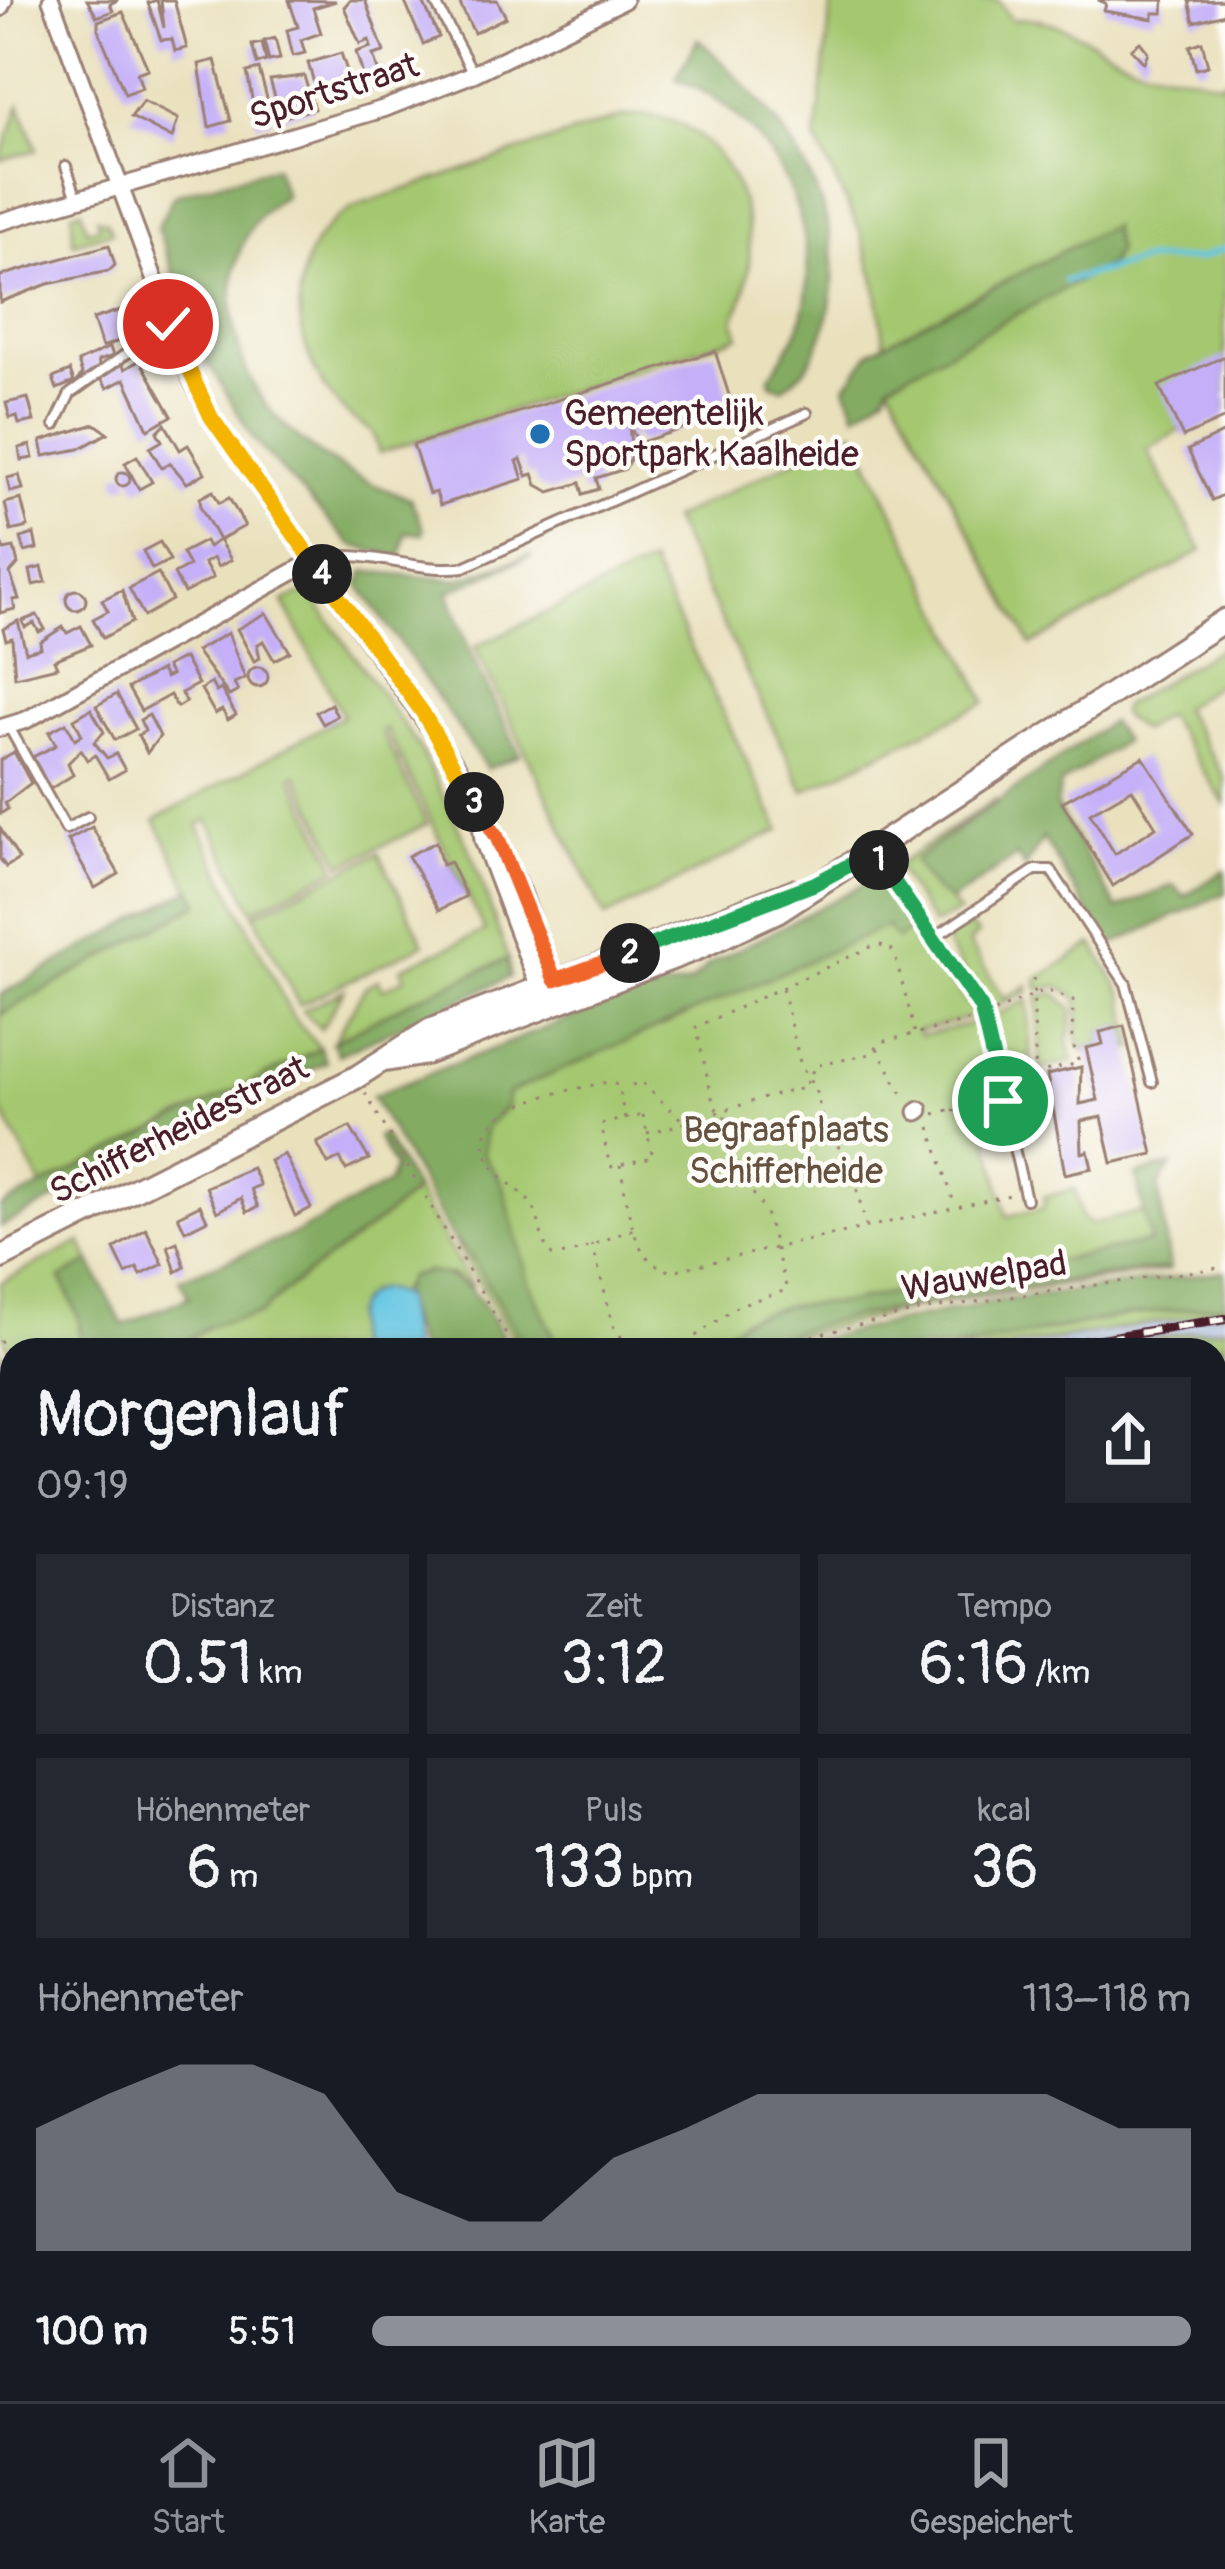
<!DOCTYPE html>
<html lang="de">
<meta charset="utf-8">
<style>
body{margin:0;font-family:Pangolin,sans-serif;background:#242831;color:#f1f3f6;height:100vh;display:flex;flex-direction:column;font-size:45px;white-space:nowrap}
*{box-sizing:border-box;margin:0}
p{font-size:39px;color:#9ea1a6}
.icon{flex:none;width:66px;height:66px;fill:none;stroke:currentColor;stroke-width:2;stroke-linecap:round;stroke-linejoin:round}
.map{position:relative;flex:1;overflow:hidden}
.side{position:absolute;left:0px;top:1338px;width:1227px;height:1065px;display:flex;flex-direction:column;background:#171b24;border-radius:36px 36px 0 0;box-shadow:0 6px 18px #0003}
.side>*{flex:none}
.pin{position:absolute;display:grid;place-items:center;width:102px;height:102px;color:#fff;margin:-51px;border:6px solid #fff;border-radius:50%;box-shadow:0 3px 12px #0007}
.km{position:absolute;width:60px;height:60px;margin:-30px;border-radius:50%;background:#222;color:#fff;font-size:33px;line-height:60px;text-align:center}
.round{display:grid;place-items:center;flex:none;width:126px;height:126px;border-radius:0px;background:#242831}
.summary{display:flex;align-items:center;justify-content:space-between;height:204px;padding:0 36px}
h1{font-size:66px;font-weight:600;line-height:90px}
.stats{display:grid;grid-template-columns:repeat(3,1fr);gap:18px;height:204px;padding:12px 36px}
.stats div{display:grid;align-content:center;border-radius:0px;background:#242831;text-align:center}
.stats b{font-size:60px;font-weight:600}
.stats small{font-size:33px;font-weight:400}
.stats p{font-size:33px}
.chart{height:336px;padding:24px 36px}
.chart p{display:flex;justify-content:space-between}
.chart svg{width:100%;height:216px;margin-top:12px;fill:#8c9099;opacity:.7}
ul{padding:0 36px;list-style:none;font-size:39px}
li{display:grid;grid-template-columns:192px 144px 1fr;align-items:center;height:90px}
li i{height:30px;border-radius:15px;background:#8c9099}
.tabs{display:flex;justify-content:space-around;align-items:center;height:168px;border-top:3px solid #363941;background:#171b24;font-size:33px;color:#9ea1a6}
.tabs a{display:grid;justify-items:center;gap:6px}
.tabs .current{color:#8c9099}
.map>svg:first-child{display:block}
.industrial{fill:#b7c5de}
.green{fill:#a4c770;stroke:#77734e;stroke-width:3}
.forest{fill:#83ac62;stroke:#666646;stroke-width:3}
.water{fill:#64c6e2;stroke:#577286;stroke-width:3}
.lines{fill:none;stroke-linecap:round;stroke-linejoin:round}
.stream{stroke:#64c6e2;stroke-width:6}
.building{fill:#c4aff8;fill-rule:evenodd}
.lane-casing{stroke:#9a8074;stroke-width:14}
.street-casing{stroke:#9a8074;stroke-width:21}
.secondary-casing{stroke:#9a8074;stroke-width:27}
.path{stroke:#9a8074;stroke-width:3;stroke-dasharray:3 9;stroke-linecap:butt}
.lane{stroke:#fff;stroke-width:8}
.street{stroke:#fff;stroke-width:15}
.secondary{stroke:#fff;stroke-width:21}
.rail-casing{stroke:#4a1f2b;stroke-width:10}
.rail{stroke:#fdfcf7;stroke-width:6;stroke-dasharray:18;stroke-linecap:butt}
.split-1-casing{stroke:#fff;stroke-width:24}
.split-2-casing{stroke:#fff;stroke-width:24}
.split-3-casing{stroke:#fff;stroke-width:24}
.split-4-casing{stroke:#fff;stroke-width:24}
.split-5-casing{stroke:#fff;stroke-width:24}
.split-1{stroke:#22a559;stroke-width:15}
.split-2{stroke:#22a559;stroke-width:15}
.split-3{stroke:#f0652b;stroke-width:15}
.split-4{stroke:#f5b400;stroke-width:15}
.split-5{stroke:#f5b400;stroke-width:15}
.poi-dot{fill:#1f6fb2;stroke:#fdfcf7;stroke-width:4.5}
.labels{text-anchor:middle;dominant-baseline:central;stroke-width:9;stroke-linejoin:round;paint-order:stroke}
.street-label{font-size:36px;fill:#4a1f2b;stroke:#fdfcf7}
.poi-label{font-size:36px;fill:#4a1f2b;stroke:#fdfcf7;text-anchor:start}
.park-label{font-size:36px;fill:#655140;stroke:#fdfcf7}
</style>
<div class="map">
<svg width="1225" height="2401" viewBox="0 0 1225 2401">
<rect width="100%" height="100%" fill="#fdfcf7"/>
<filter id="ink" filterUnits="userSpaceOnUse"><feTurbulence type="fractalNoise" baseFrequency=".00833" numOctaves="2"/><feDisplacementMap in="SourceGraphic" scale="24" xChannelSelector="R" yChannelSelector="G"/><feConvolveMatrix kernelMatrix="1 2 1 2 8 2 1 2 1" color-interpolation-filters="sRGB"/></filter>
<filter id="wash" filterUnits="userSpaceOnUse"><feTurbulence type="fractalNoise" baseFrequency=".004" numOctaves="4" result="noise"/><feDisplacementMap in="SourceGraphic" scale="48" xChannelSelector="R" yChannelSelector="G"/><feGaussianBlur stdDeviation="2.7" result="paint"/><feColorMatrix in="noise" values="0 0 0 0 0 0 0 0 0 0 0 0 0 0 0 0 0 1.4 0 .05"/><feComposite in="paint" operator="in"/></filter>
<g filter="url(#wash)">
<rect width="100%" height="100%" fill="#e9e0bc"/>
<g class="industrial">
<polygon points="1225,1311 1225,1327 1081,1350 995,1350"/>
<polygon points="12,1758 12,2391 823,2391 831,2401 0,2401 0,1762"/>
</g>
<g class="green">
<path d="M832,0H998L1012,20C1064,12 1101,55 1146,67C1171,74 1196,75 1221,83L1225,79V412L1185,427L1147,450L1202,551L1031,645L889,383L1110,264L981,293L885,344L875,280L860,231L816,140Z"/>
<polygon points="20,105 37,150 0,160"/>
<path d="M646,115C739,126 772,245 734,319L739,336L379,453L373,432C292,390 265,249 359,205L621,117Z"/>
<polygon points="81,209 87,230 99,227 97,218 106,221 112,232 73,243 72,212"/>
<polygon points="854,431 986,702 804,791 672,519"/>
<polygon points="650,563 780,830 605,917 475,647"/>
<polygon points="300,594 311,595 419,747 472,855 508,959 412,1000 333,1042 366,986 378,980 383,989 405,978 401,968 485,931 386,729 382,732 427,824 342,865 296,774 292,777 337,868 253,910 208,820 198,825 292,1016 320,1048 42,1187 0,1107 0,1015 198,904 155,820 343,716 283,602"/>
<polygon points="1225,645 1225,679 1182,708 1225,778 1225,804 1166,715 1141,731 1121,714 1123,706"/>
<polygon points="997,798 914,861 959,912 933,925 896,866"/>
<polygon points="379,853 424,944 299,1005 254,914"/>
<polygon points="900,905 976,1016 917,1031 920,1036 977,1022 990,1076 975,1080 1007,1216 1044,1208 1044,1197 1075,1189 1082,1219 1091,1224 1145,1211 1150,1242 983,1294 1171,1270 940,1303 736,1350 532,1350 411,1101"/>
<polygon points="968,925 978,934 969,943 1005,999 1028,985 1028,992 989,1010 947,946 948,938"/>
<path d="M1093,944L1123,994L1135,1048L1129,1049L1123,1026L1100,1032L1103,1044L1086,1047L1087,1053C1066,1039 1085,1018 1076,997L1059,986L1038,989L1037,979Z"/>
<polygon points="344,990 321,1029 302,1011"/>
<polygon points="1055,993 1073,1009 1068,1043 1074,1061 1040,1069 1038,996"/>
<polygon points="1028,1000 1031,1066 1004,1073 991,1017"/>
<path d="M415,1190L473,1288L451,1274L402,1286L400,1294L368,1292L353,1315L354,1350H177C210,1318 219,1325 260,1314C307,1267 366,1237 415,1190Z"/>
<polygon points="451,1236 471,1257 527,1350 519,1350"/>
<polygon points="81,1242 90,1262 61,1278 78,1316 83,1350 12,1350 12,1356 0,1330 0,1283"/>
<polygon points="1225,1305 1225,1311 995,1350 946,1350 1131,1315"/>
<polygon points="1225,1327 1225,1345 1081,1350"/>
<polygon points="0,1351 12,1374 12,1491 0,1466"/>
<polygon points="1225,1419 1225,1914 1215,1923 1215,1421"/>
<polygon points="0,1494 12,1519 12,1566 0,1572"/>
<polygon points="12,1569 12,1617 0,1623 0,1575"/>
<polygon points="1225,1972 1225,2397 1194,2401 1199,2391 1215,2391 1225,2248 1215,2180 1215,1990"/>
<polygon points="823,2391 1023,2391 1028,2401 831,2401"/>
<polygon points="1047,2391 1162,2391 1157,2401 1050,2401"/>
</g>
<g class="forest">
<path d="M698,39C778,111 856,207 827,320C820,347 808,374 782,388L771,384L770,377C780,359 795,341 801,321C828,226 770,113 676,79Z"/>
<path d="M275,167L285,196C210,238 222,360 276,417C312,455 361,483 410,498L424,530L423,534L406,532L401,557L351,545L254,440L207,361L157,228L174,195Z"/>
<polygon points="1111,226 1117,250 1110,264 889,383 886,393 856,414 846,386 871,351"/>
<polygon points="532,555 448,592 471,655 520,755 487,769 360,586 365,571 457,580"/>
<polygon points="1110,722 1124,741 1061,784 1056,805 1117,909 1173,885 1185,896 1225,870 1225,893 1109,946 1043,838 1025,868 1017,856 951,901 934,890 914,861"/>
<polygon points="878,877 916,928 896,939 887,926 507,1094 507,1106 485,1129 483,1154 502,1183 528,1280 560,1350 527,1350 471,1257 451,1236 372,1096 625,997 691,983 708,965"/>
<polygon points="192,888 199,904 0,1015 0,995"/>
<polygon points="508,959 510,977 338,1055 333,1042 412,1000"/>
<polygon points="320,1048 326,1062 0,1227 0,1207"/>
<path d="M383,1134L415,1190C366,1237 307,1267 260,1314C219,1325 210,1318 177,1350H83L78,1316L61,1278L90,1262L123,1325L189,1297L179,1279L297,1233L388,1184L394,1167L377,1137Z"/>
<path d="M1172,1165L1158,1186L1170,1268C1061,1280 952,1298 844,1319C795,1328 750,1350 701,1350L745,1318L786,1306L848,1302L1150,1242L1136,1175Z"/>
<polygon points="1225,1271 1225,1305 1131,1315 946,1350 762,1350 992,1302"/>
<path d="M426,1272C474,1275 487,1311 510,1350H419L400,1294L408,1277Z"/>
<polygon points="1225,1345 1225,1406 1215,1408 1215,1350 1189,1350"/>
</g>
<path class="water" d="M381,1289L403,1296L412,1350H354C350,1322 350,1296 381,1289Z"/>
<g class="lines">
<g class="stream">
<polyline points="1065,281 1145,260 1199,259 1225,248"/>
<polyline points="0,1586 12,1580"/>
</g>
</g>
<g id="blocks">
<g class="building">
<polygon points="87,0 118,0 110,4 113,11 97,17"/>
<polygon points="157,0 164,28 161,0 174,0 187,48 175,51 172,39 161,40 148,3"/>
<polygon points="289,0 336,1 313,8 321,33 301,40 305,53 293,56 287,30 298,27"/>
<polygon points="350,0 365,0 384,52 373,55 383,86 368,91 356,52 371,47 369,40 360,44 344,7"/>
<polygon points="404,0 422,0 439,37 423,44"/>
<polygon points="458,0 497,0 506,17 474,33"/>
<polygon points="1098,0 1164,0 1163,13 1153,13 1153,19 1104,11 1106,4"/>
<polygon points="1225,0 1225,14 1194,22 1189,1"/>
<polygon points="123,12 148,69 137,73 142,88 125,94 98,29 98,21"/>
<polygon points="275,38 280,59 269,61 264,41"/>
<polygon points="1140,42 1148,52 1144,63 1131,49"/>
<polygon points="1202,42 1208,66 1196,69 1190,46"/>
<polygon points="262,43 266,61 257,64 252,45"/>
<polygon points="341,53 350,80 317,93 308,63"/>
<polygon points="215,60 231,121 209,127 199,64"/>
<polygon points="259,69 273,120 257,125 247,72"/>
<polygon points="304,76 314,109 281,118 270,80"/>
<polygon points="143,101 178,119 172,138 131,117"/>
<polygon points="109,245 115,265 109,271 48,284 0,302 0,276"/>
<polygon points="124,309 133,336 102,347 93,319"/>
<polygon points="110,347 113,356 98,361 100,368 77,381 82,374 78,362"/>
<polygon points="715,351 734,411 639,443 629,426 632,455 625,469 596,478 599,489 583,494 580,483 550,492 537,485 533,474 527,476 521,459 517,461 523,479 440,505 436,492 429,494 413,445"/>
<polygon points="1225,356 1225,418 1183,437 1159,386"/>
<polygon points="140,360 172,416 148,429 125,379 107,388 100,377 121,362 125,369"/>
<polygon points="70,371 74,382 57,389 53,378"/>
<polygon points="28,398 34,421 19,424 17,416 10,418 6,403"/>
<polygon points="95,424 108,433 79,449 44,456 41,441"/>
<polygon points="165,424 180,450 188,445 205,473 187,483 170,463 162,468 150,448 162,441 157,432"/>
<polygon points="1225,432 1225,494 1212,500 1188,450"/>
<polygon points="30,445 33,458 21,460 19,448"/>
<polygon points="137,456 152,482 139,489 125,463"/>
<circle cx="123" cy="479" r="7"/>
<polygon points="19,475 23,489 10,492 7,478"/>
<polygon points="213,491 219,503 229,498 245,526 219,540 201,508 200,498"/>
<polygon points="21,499 28,527 11,531 5,503"/>
<polygon points="34,534 37,549 25,552 21,538"/>
<polygon points="219,540 231,560 218,567 213,558 204,563 213,578 184,593 174,574 189,566 182,553 205,541 208,547"/>
<polygon points="0,541 4,550 14,548 18,564 10,573 19,599 13,600 15,609 0,613"/>
<polygon points="160,542 170,560 152,569 143,551"/>
<polygon points="42,567 46,582 33,585 30,570"/>
<polygon points="158,573 172,600 144,616 129,588"/>
<circle cx="76" cy="600" r="10"/>
<polygon points="122,590 132,622 103,638 93,619 108,611 102,600"/>
<polygon points="266,613 290,652 274,660 263,641 257,645 260,658 254,661 237,629"/>
<polygon points="37,615 45,629 39,632 34,623 25,627 22,621"/>
<polygon points="18,621 26,652 41,648 40,642 63,627 67,633 81,626 91,645 54,660 57,667 15,677 12,638 6,640 3,629"/>
<polygon points="228,633 245,678 234,683 238,691 229,696 196,651"/>
<polygon points="184,658 198,684 181,693 186,702 177,707 170,695 141,711 128,688 161,670 165,678 171,675 166,667"/>
<circle cx="258" cy="677" r="10"/>
<polygon points="211,683 216,692 221,689 236,715 228,720 222,710 215,714 201,689"/>
<polygon points="117,694 136,729 115,740 96,706"/>
<polygon points="331,704 337,716 323,724 316,712"/>
<polygon points="91,709 104,732 94,742 107,758 116,754 125,770 109,779 95,755 87,760 81,750 68,763 73,775 50,789 33,757 56,745 49,732 66,723 75,739 82,735 74,719"/>
<polygon points="149,715 160,736 147,753 138,735 145,731 140,720"/>
<polygon points="14,752 31,783 5,803 8,809 0,814 0,760"/>
<path d="M1143,757L1193,834L1113,886L1062,802ZM1132,789L1156,827L1115,854L1090,813Z"/>
<polygon points="92,827 119,874 95,888 68,840"/>
<polygon points="0,828 19,859 6,867 0,859"/>
<polygon points="436,842 442,865 450,862 466,896 439,910 408,856"/>
<polygon points="1124,1026 1153,1154 1112,1163 1102,1117 1081,1121 1082,1153 1088,1151 1092,1168 1065,1174 1047,1075 1081,1067 1080,1104 1098,1100 1086,1048 1103,1044 1100,1032"/>
<polygon points="350,1127 369,1159 346,1170 340,1158 328,1164 317,1143"/>
<polygon points="284,1154 311,1208 295,1216 270,1161"/>
<polygon points="252,1168 260,1185 251,1189 258,1207 247,1212 241,1198 217,1212 206,1187"/>
<polygon points="200,1205 207,1220 185,1231 178,1216"/>
<polygon points="146,1229 163,1264 141,1275 137,1268 126,1274 114,1249"/>
<polygon points="177,1242 185,1267 176,1272 168,1246"/>
<polygon points="12,1780 12,2115 0,2085 0,1784"/>
<polygon points="671,2391 736,2391 740,2401 647,2401"/>
</g>
</g>
</g>
<g filter="url(#ink)">
<use href="#blocks" fill-opacity="0" stroke="#9a8074" stroke-width="3"/>
<g class="lines">
<g class="lane-casing">
<g id="lane">
<polyline points="434,0 473,73"/>
<polyline points="66,166 77,198"/>
<polyline points="55,425 70,394 168,324"/>
<path d="M315,561C361,545 414,574 464,567L807,413"/>
<polyline points="9,727 66,829 88,817"/>
<polyline points="875,853 981,1008 1026,1199"/>
<polyline points="932,939 1035,870 1051,870 1126,984 1152,1082"/>
</g>
</g>
<g class="street-casing">
<g id="street">
<polyline points="51,0 191,378 211,417 458,768 522,892 555,989"/>
<polyline points="0,8 4,0"/>
<polyline points="0,222 383,109 473,74 624,0"/>
<polyline points="0,728 26,720 313,561"/>
<polyline points="480,817 483,840 534,975 547,995"/>
<polyline points="917,1112 920,1110"/>
<polyline points="0,2281 12,2311"/>
<polyline points="43,2391 47,2401"/>
<polyline points="143,2401 166,2391"/>
</g>
</g>
<g class="secondary-casing">
<g id="secondary">
<polyline points="388,1060 424,1054 699,948 778,911 1225,620"/>
<polyline points="0,1258 355,1078 430,1030 793,891"/>
<polyline points="1215,1961 1225,1949"/>
<polyline points="1183,2401 1187,2391"/>
</g>
</g>
<g class="path">
<polyline points="782,989 801,1066 815,1089 825,1126 851,1166 866,1226"/>
<polyline points="994,1012 1045,990 1073,1000 1072,1041 1079,1063 1036,1073"/>
<polyline points="877,1048 904,1097"/>
<polyline points="632,1085 641,1082 686,1124"/>
<polyline points="365,1093 515,1350"/>
<polyline points="1016,1098 1036,1092 1033,972"/>
<polyline points="953,1110 966,1115 990,1110"/>
<polyline points="934,1114 956,1108"/>
<polygon points="643,1115 653,1157 610,1167 601,1124"/>
<path d="M625,1119L618,1085L607,1082C572,1091 456,1104 491,1164C501,1181 520,1188 531,1204C542,1219 538,1241 552,1255C579,1256 608,1236 635,1229"/>
<polyline points="930,1127 954,1203"/>
<path d="M647,1133C702,1120 748,1100 804,1088L815,1066L870,1054L881,1042L968,1021"/>
<path d="M620,1165C628,1200 629,1264 672,1271L1010,1195"/>
<polyline points="592,1244 614,1328 632,1350"/>
<polyline points="0,1340 12,1365"/>
<polyline points="676,1350 739,1305 787,1290 766,1213 739,1172 725,1117 714,1106 696,1027 877,944 891,948 896,959 915,1033"/>
<polyline points="753,1350 926,1309 1225,1267"/>
<polyline points="1215,1412 1225,1410"/>
<polyline points="0,1627 12,1622"/>
<polyline points="0,1765 12,1761"/>
<polyline points="1215,1930 1225,1920"/>
</g>
<use href="#lane" class="lane"/>
<use href="#street" class="street"/>
<use href="#secondary" class="secondary"/>
<g class="rail-casing">
<g id="rail">
<polyline points="1033,1350 1225,1319"/>
<polyline points="0,1698 12,1694"/>
</g>
</g>
<use href="#rail" class="rail"/>
</g>
</g>
<g class="lines" filter="url(#ink)">
<g class="split-1-casing">
<polyline id="split-1" points="879,860 981,1008 1003,1101"/>
</g>
<g class="split-2-casing">
<polyline id="split-2" points="630,953 814,884 874,852 879,860"/>
</g>
<g class="split-3-casing">
<polyline id="split-3" points="474,802 497,837 555,980 630,953"/>
</g>
<g class="split-4-casing">
<polyline id="split-4" points="322,574 423,713 474,802"/>
</g>
<g class="split-5-casing">
<polyline id="split-5" points="168,324 211,417 322,574"/>
</g>
<use href="#split-1" class="split-1"/>
<use href="#split-2" class="split-2"/>
<use href="#split-3" class="split-3"/>
<use href="#split-4" class="split-4"/>
<use href="#split-5" class="split-5"/>
</g>
<circle class="poi-dot" cx="540" cy="434" r="12"/>
<g class="labels">
<g class="street-label">
<text transform="translate(334 91) rotate(-18)">Sportstraat</text>
<text transform="translate(179 1130) rotate(-27)">Schifferheidestraat</text>
<text transform="translate(984 1276) rotate(-9)">Wauwelpad</text>
</g>
<g class="poi-label">
<text x="564" y="413">Gemeentelijk<tspan x="564" dy="41">Sportpark Kaalheide</tspan></text>
</g>
<g class="park-label">
<text x="786" y="1130">Begraafplaats<tspan x="786" dy="41">Schifferheide</tspan></text>
</g>
</g>
</svg>
<div class="pin" style="left:1003px;top:1101px;background:#1e9e55"><svg class="icon" aria-label="arrive" viewBox="0 0 24 24"><path d="M6 21V4h12l-3 4 3 4H6"/></svg></div>
<div class="pin" style="left:168px;top:324px;background:#d93025"><svg class="icon" aria-label="check" viewBox="0 0 24 24"><path d="M5 12l5 5 9-10"/></svg></div>
<b class="km" style="left:879px;top:860px">1</b>
<b class="km" style="left:630px;top:953px">2</b>
<b class="km" style="left:474px;top:802px">3</b>
<b class="km" style="left:322px;top:574px">4</b>
<section class="side">
<div class="summary"><div><h1>Morgenlauf</h1><p>09:19</p></div><a class="round"><svg class="icon" aria-label="share" viewBox="0 0 24 24"><path d="M12 15V3M7 8l5-5 5 5M5 13v7h14v-7"/></svg></a></div>
<div class="stats">
<div><p>Distanz</p><b>0.51<small> km</small></b></div>
<div><p>Zeit</p><b>3:12</b></div>
<div><p>Tempo</p><b>6:16<small> /km</small></b></div>
</div>
<div class="stats">
<div><p>Höhenmeter</p><b>6<small> m</small></b></div>
<div><p>Puls</p><b>133<small> bpm</small></b></div>
<div><p>kcal</p><b>36</b></div>
</div>
<div class="chart"><p><span>Höhenmeter</span>113–118 m</p>
<svg viewBox="0 0 160 44" preserveAspectRatio="none"><path d="M0 44V19L10 12L20 6L30 6L40 12L50 32L60 38L70 38L80 25L90 19L100 12L110 12L120 12L130 12L140 12L150 19L160 19V44z"/></svg>
</div>
<ul>
<li><b>100 m</b>5:51<i style="width:100%"></i></li>
</ul>
</section>
</div>
<nav class="tabs">
<a class="current"><svg class="icon" aria-label="home" viewBox="0 0 24 24"><path d="M3 11l9-7 9 7M6 9v11h12V9"/></svg>Start</a>
<a><svg class="icon" aria-label="map" viewBox="0 0 24 24"><path d="M3 6l6-2 6 2 6-2v14l-6 2-6-2-6 2zM9 4v14M15 6v14"/></svg>Karte</a>
<a><svg class="icon" aria-label="saved" viewBox="0 0 24 24"><path d="M7 4h10v16l-5-4-5 4z"/></svg>Gespeichert</a>
</nav>
